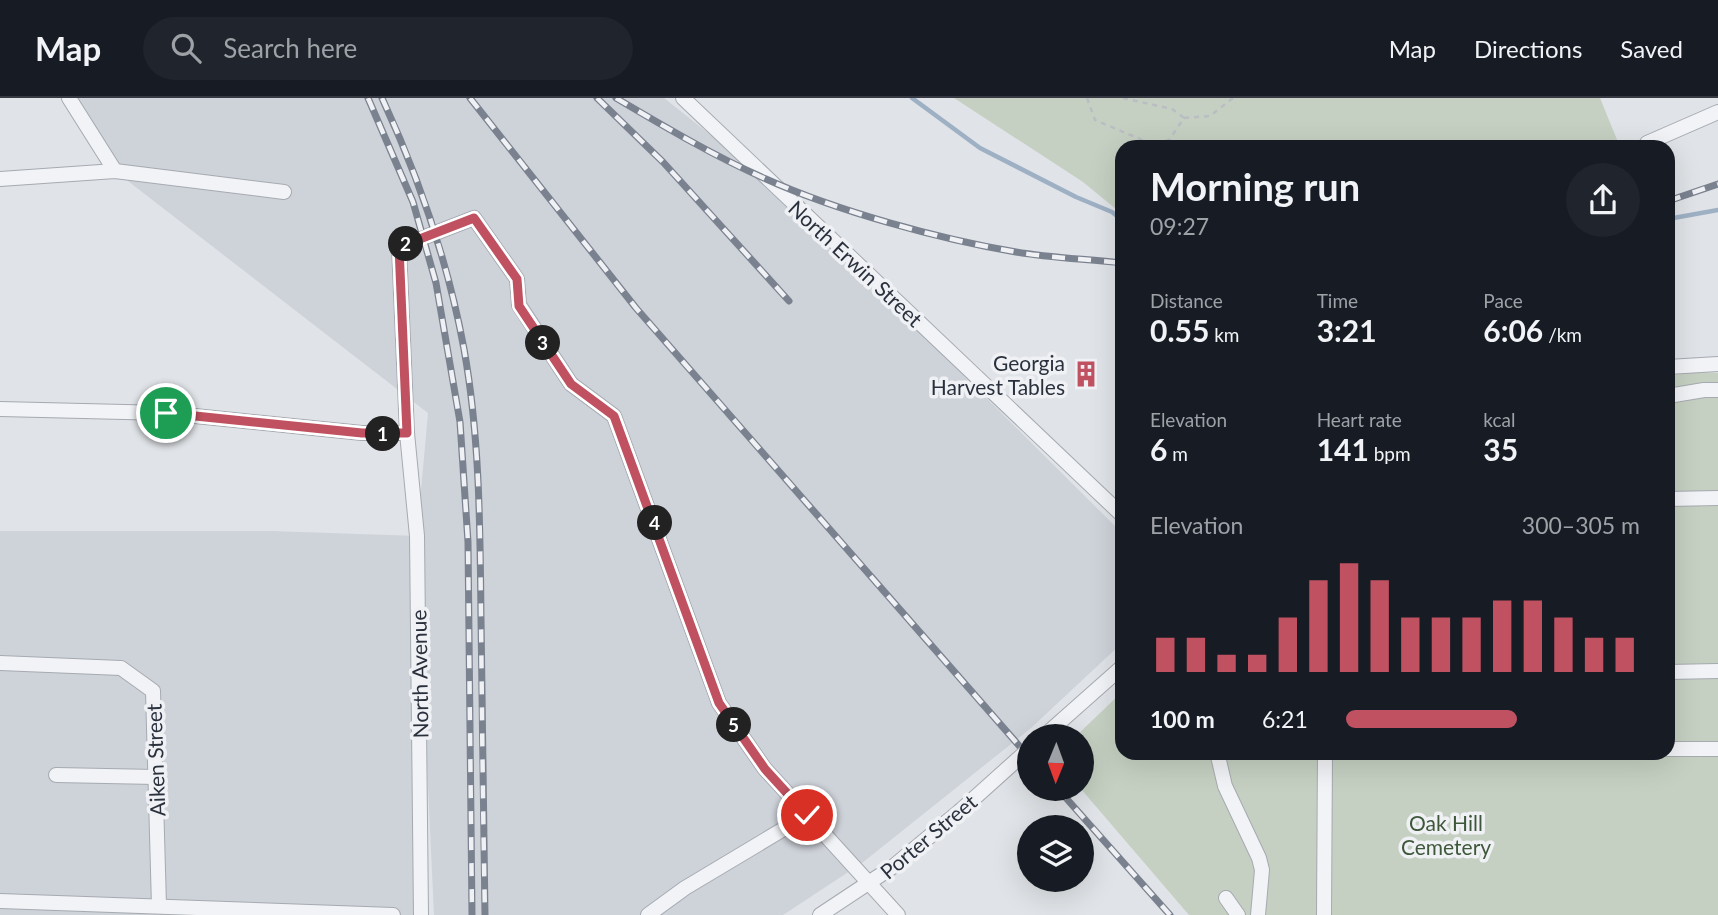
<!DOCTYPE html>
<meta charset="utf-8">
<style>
body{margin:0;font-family:Lato,sans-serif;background:#20242c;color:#f1f3f6;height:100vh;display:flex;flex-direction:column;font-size:26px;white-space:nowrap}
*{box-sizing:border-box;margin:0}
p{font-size:23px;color:#9ea1a6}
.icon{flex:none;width:38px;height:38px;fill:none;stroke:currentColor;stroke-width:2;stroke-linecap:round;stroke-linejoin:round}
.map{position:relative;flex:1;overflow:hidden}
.drawer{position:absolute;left:1115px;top:42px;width:560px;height:620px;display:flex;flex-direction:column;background:#171b24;border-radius:21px;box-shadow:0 7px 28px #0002}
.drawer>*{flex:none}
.needle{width:46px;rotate:181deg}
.fabs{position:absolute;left:1017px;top:626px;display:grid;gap:14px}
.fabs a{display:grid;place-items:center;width:77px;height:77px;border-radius:50%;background:#171b24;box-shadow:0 7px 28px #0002;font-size:35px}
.pin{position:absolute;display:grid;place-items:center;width:60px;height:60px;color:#fff;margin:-30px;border:4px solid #fff;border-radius:50%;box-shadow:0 2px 7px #0007}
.km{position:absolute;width:35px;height:35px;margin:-18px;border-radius:50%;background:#222;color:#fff;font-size:19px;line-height:35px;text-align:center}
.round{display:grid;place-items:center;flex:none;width:74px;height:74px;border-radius:37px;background:#20242c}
.summary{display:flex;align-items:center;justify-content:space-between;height:119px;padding:0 35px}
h1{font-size:38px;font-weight:700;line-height:52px}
.figures{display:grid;grid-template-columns:repeat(3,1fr);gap:10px;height:119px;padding:7px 35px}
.figures div{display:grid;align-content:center}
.figures b{font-size:30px;font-weight:700}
.figures small{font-size:19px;font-weight:400}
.figures p{font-size:19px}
.chart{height:196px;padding:14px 35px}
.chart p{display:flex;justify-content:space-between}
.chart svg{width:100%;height:126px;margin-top:7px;stroke:#c05161;stroke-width:6}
ul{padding:0 35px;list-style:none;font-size:23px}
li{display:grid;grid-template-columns:112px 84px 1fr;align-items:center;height:52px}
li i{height:18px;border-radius:9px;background:#c05161}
header{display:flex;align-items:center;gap:42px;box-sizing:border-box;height:98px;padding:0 35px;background:#171b24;border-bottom:2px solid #363941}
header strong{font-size:33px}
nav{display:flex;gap:38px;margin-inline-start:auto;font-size:24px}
.search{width:490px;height:63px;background:#20242c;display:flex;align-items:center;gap:18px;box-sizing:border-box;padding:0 24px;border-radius:38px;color:#9ea1a6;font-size:26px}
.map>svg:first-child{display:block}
.built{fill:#ced2d9}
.green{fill:#c5d0c2}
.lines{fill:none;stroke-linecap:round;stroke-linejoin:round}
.stream{stroke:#9eb0c4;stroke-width:4.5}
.minor-casing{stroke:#a6aab1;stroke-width:16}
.path{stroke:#babdc2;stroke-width:2.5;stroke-dasharray:5 5;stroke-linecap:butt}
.minor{stroke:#f2f3f6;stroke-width:14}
.rail-casing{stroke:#7b828f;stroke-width:7}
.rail{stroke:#eff1f5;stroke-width:4.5;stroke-dasharray:13;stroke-linecap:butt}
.minor-bridge-casing{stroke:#a6aab1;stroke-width:16;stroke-linecap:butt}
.minor-bridge{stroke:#f2f3f6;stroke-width:14}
.route-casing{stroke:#fff;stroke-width:14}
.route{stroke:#c05161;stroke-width:9}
.labels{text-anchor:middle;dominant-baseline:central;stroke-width:7;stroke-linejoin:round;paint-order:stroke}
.street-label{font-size:21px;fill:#2a313d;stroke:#eff1f5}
.poi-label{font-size:21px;fill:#2a313d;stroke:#eff1f5;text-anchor:end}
.park-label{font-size:21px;fill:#3e5739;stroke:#eff1f5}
</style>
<header>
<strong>Map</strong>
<div class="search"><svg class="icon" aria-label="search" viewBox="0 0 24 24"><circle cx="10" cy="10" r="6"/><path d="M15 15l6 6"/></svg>Search here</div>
<nav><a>Map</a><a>Directions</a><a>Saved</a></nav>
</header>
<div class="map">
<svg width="1718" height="817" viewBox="0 0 1718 817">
<rect width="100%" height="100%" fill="#e0e3e7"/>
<polygon class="built" points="75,0 664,0 766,81 1122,435 1122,545 1031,630 862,765 783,817 434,817 418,470 421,817 0,817 0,433 271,433 417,438 428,315 115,73"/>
<g class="green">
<polygon points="954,0 1600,0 1620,49 1122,49 1122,116 1083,84"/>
<polygon points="1692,274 1718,275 1718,817 1189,817 1081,691 1082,639 1075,639 1122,594 1122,654 1668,654 1668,278"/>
</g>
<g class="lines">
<g class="stream">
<polyline points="912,0 980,50 1076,99 1112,114 1122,122"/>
<polyline points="1668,121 1718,112"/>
</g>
<g class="minor-casing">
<g id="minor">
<polyline points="69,0 115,73"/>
<polyline points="683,0 1122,417"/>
<polyline points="1647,45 1718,14"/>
<polyline points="0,81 115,73 284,94"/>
<polyline points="1668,269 1718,266"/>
<polyline points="1668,298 1704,292 1718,292"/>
<polyline points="0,311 166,315 362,335 407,335"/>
<polyline points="1668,401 1718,400"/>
<polyline points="0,565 121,570 153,593 159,808"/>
<polyline points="1668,574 1718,573"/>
<polyline points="1043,639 1122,569"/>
<polyline points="1668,651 1718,651"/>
<polyline points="1217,654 1225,688 1259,760 1262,772 1258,817"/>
<polyline points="56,677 156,679"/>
<polyline points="1226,800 1238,817"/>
<polyline points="0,803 393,817"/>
<polyline points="421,817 417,438 407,335 399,149 474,120 517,181 519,207 571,286 614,318 719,605 765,671 898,817"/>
<polyline points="648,817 685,790 807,717"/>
<polyline points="820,817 894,768 960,713"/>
<polyline points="1324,817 1325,654"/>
</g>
</g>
<g class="path">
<polyline points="1087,0 1095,22 1154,47 1169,42 1184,20 1210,18 1233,0"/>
<polyline points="1123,0 1172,11 1184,20"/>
</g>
<use href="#minor" class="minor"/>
<g class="rail-casing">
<g id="rail">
<polyline points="368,0 413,104 436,185 460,324 468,444 472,817"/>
<path d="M382,0C419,80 448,164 464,251C480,340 480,430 481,520C482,619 483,718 485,817"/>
<polyline points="470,0 636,210 1029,659"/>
<polyline points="597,0 663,64 789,203"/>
<path d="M616,0C665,29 714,58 766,81C837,113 939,141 1016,154C1050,160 1087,161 1122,165"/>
<polyline points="1668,103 1718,86"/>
<polyline points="1058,691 1170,817"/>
</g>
</g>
<use href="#rail" class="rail"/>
<g class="minor-bridge-casing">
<polyline id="minor-bridge" points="960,713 1029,651"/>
</g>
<use href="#minor-bridge" class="minor-bridge"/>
</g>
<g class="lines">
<g class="route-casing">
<polyline id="route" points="166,315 362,335 407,335 399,149 474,120 517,181 519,208 571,286 614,318 719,605 765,671 807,717"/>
</g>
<use href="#route" class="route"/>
</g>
<defs>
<g id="building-bare" transform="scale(2.1)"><path d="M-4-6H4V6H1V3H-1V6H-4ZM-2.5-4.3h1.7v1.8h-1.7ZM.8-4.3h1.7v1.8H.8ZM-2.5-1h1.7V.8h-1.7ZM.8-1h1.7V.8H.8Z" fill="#c05161" stroke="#eff1f5" stroke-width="2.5" paint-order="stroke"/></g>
</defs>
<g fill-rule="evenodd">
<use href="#building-bare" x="1086" y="276"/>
</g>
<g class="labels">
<g class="street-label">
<text transform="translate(856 165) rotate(43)">North Erwin Street</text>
<text transform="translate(419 576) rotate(-91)">North Avenue</text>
<text transform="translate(155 662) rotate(-92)">Aiken Street</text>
<text transform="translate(928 738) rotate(-40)">Porter Street</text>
</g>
<g class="poi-label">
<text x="1065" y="264">Georgia<tspan x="1065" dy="24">Harvest Tables</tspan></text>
</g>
<g class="park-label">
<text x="1446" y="724">Oak Hill<tspan x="1446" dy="24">Cemetery</tspan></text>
</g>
</g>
</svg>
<div class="fabs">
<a><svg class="needle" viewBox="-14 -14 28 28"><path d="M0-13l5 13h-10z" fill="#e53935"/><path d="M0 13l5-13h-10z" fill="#9ea1a6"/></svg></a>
<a><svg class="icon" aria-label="layers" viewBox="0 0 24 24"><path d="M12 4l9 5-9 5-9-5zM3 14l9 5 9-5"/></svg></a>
</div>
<div class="pin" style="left:166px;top:315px;background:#1e9e55"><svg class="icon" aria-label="arrive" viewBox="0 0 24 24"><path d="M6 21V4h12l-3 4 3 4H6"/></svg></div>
<div class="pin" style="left:807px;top:717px;background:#d93025"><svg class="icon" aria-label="check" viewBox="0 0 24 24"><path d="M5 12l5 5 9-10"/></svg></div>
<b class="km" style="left:383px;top:336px">1</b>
<b class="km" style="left:406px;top:146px">2</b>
<b class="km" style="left:543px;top:245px">3</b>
<b class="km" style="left:655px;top:425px">4</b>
<b class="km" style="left:734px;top:627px">5</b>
<section class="drawer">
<div class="summary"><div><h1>Morning run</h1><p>09:27</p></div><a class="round"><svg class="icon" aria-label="share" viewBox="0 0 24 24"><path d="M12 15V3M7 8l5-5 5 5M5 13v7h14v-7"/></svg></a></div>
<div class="figures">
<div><p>Distance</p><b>0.55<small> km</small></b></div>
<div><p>Time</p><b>3:21</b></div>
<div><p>Pace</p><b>6:06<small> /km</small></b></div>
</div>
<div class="figures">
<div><p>Elevation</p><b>6<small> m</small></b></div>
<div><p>Heart rate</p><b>141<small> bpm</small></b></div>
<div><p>kcal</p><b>35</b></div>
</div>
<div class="chart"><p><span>Elevation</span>300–305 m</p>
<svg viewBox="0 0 160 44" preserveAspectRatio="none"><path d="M5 44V32M15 44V32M25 44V38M35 44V38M45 44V25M55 44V12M65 44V6M75 44V12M85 44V25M95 44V25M105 44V25M115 44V19M125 44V19M135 44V25M145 44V32M155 44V32"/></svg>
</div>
<ul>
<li><b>100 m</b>6:21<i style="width:58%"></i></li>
</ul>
</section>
</div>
